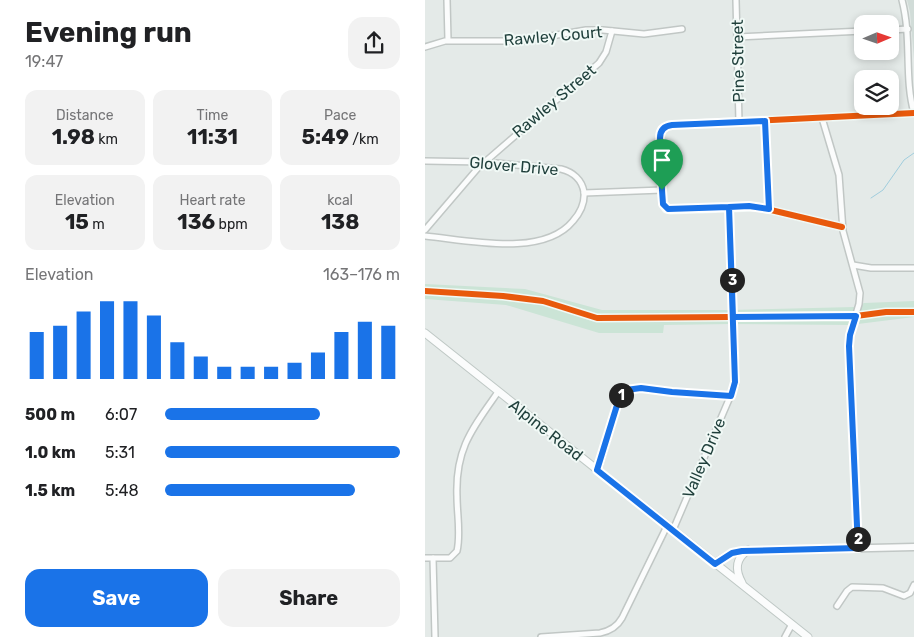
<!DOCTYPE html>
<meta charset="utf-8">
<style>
body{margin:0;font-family:Rubik,sans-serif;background:#f2f2f2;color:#202124;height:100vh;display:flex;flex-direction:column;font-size:19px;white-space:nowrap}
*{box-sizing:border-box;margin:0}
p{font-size:16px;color:#757577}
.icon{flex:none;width:28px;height:28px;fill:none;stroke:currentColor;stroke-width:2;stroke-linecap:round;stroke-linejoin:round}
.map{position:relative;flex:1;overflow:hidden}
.panel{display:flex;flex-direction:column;background:#fff;width:425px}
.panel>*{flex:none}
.needle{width:32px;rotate:88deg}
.buttons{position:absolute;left:429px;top:15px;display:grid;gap:10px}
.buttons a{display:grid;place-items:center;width:45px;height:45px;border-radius:10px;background:#fff;box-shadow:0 2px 8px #0003;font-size:25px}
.pin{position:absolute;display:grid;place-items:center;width:42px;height:42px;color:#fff;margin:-51px -21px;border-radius:50% 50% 50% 0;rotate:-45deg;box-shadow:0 0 5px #0007}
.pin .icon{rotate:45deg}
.km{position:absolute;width:25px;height:25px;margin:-12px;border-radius:50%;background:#222;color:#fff;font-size:14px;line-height:25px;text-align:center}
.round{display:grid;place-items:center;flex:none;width:52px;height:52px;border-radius:15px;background:#f2f2f2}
.overview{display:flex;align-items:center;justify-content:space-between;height:85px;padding:0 25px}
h1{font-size:28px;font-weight:700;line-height:38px}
.stats{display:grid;grid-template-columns:repeat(3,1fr);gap:8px;height:85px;padding:5px 25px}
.stats div{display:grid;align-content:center;border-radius:12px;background:#f2f2f2;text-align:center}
.stats b{font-size:21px;font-weight:700}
.stats small{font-size:14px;font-weight:400}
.stats p{font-size:14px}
.chart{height:140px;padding:10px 25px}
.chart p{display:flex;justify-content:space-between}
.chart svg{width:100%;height:90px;margin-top:5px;stroke:#1a73e8;stroke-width:6}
.primary-button{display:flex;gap:10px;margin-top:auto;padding:10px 25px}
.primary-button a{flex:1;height:58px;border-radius:15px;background:#1a73e8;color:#fff;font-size:20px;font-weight:700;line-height:58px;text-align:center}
.primary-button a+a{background:#f2f2f2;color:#202124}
ul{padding:0 25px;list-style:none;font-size:16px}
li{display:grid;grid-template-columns:80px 60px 1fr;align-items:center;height:38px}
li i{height:12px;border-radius:6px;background:#1a73e8}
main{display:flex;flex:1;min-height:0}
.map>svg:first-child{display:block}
.built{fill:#d1dcd8}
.park{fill:#cbe4d6}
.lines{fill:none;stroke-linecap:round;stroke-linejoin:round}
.stream{stroke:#a0cddd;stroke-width:1}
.minor-casing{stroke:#c1c7c5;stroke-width:8}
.tertiary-casing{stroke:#c1c7c5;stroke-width:9}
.secondary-casing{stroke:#bfc8c5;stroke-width:9}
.minor{stroke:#fbfcfc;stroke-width:5}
.tertiary{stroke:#fbfcfc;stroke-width:6}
.secondary{stroke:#fbfcfc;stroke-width:7}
.cycleway-casing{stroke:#f1f9f6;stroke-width:9}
.cycleway{stroke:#e8590c;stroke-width:6}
.route-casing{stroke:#fff;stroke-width:10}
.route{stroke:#1a73e8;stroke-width:6}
.labels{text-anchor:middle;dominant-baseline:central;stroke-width:4;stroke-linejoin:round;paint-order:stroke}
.street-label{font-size:16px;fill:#1f3f3b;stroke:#f1f9f6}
</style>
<main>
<section class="panel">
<div class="overview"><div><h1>Evening run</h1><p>19:47</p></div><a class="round"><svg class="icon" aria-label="share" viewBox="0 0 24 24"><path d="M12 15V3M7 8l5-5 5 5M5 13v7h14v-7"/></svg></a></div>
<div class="stats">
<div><p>Distance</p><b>1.98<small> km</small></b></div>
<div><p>Time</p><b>11:31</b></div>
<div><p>Pace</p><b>5:49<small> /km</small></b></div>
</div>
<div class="stats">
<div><p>Elevation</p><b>15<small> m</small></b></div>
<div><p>Heart rate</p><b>136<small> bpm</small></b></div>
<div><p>kcal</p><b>138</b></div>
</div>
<div class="chart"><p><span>Elevation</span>163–176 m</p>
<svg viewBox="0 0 160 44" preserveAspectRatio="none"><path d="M5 44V21M15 44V18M25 44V11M35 44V6M45 44V6M55 44V13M65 44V26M75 44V33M85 44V38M95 44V38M105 44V38M115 44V36M125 44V31M135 44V21M145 44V16M155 44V18"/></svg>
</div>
<ul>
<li><b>500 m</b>6:07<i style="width:66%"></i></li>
<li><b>1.0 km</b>5:31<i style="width:100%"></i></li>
<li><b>1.5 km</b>5:48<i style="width:81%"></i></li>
</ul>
<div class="primary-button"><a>Save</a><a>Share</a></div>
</section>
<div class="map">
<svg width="489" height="637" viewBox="0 0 489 637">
<rect width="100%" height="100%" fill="#e4eae8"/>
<polygon class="built" points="482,0 489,0 489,59 485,12"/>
<polygon class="park" points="0,284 100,289 177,310 305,310 429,307 439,303 489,301 489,317 425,325 305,324 239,325 238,333 174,333 81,305 0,299"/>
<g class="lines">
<polyline class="stream" points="446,198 458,190 479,160 489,153"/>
<g class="minor-casing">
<g id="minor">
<polyline points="22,0 23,40"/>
<polyline points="311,0 314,122"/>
<path d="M477,0C487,38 479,78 489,113"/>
<polyline points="465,30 483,29"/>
<polyline points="312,37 438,31"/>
<polyline points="0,47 20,41 97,41 161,30 178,30 219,34 257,29"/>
<polyline points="397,118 414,175 418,231 435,293 434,304 426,331 424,346 433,548"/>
<polyline points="340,121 344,209"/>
<path d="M0,161L59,162L136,169C148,172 157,180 159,192C160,203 155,213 148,221C118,258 42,240 0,236"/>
<polyline points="159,193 237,190"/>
<polyline points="417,227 333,207 246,210 241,209 238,204 237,196 235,138 237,130 244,125 489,113"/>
<polyline points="0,230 53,168 174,63 181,52 187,31"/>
<polyline points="428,265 446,268 489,268"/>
<polyline points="173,470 193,402 201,390 213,388 247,392 306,396"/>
<polyline points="248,530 311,383 304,207"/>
<path d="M0,558H25L32,551C36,534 32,514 32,497C30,449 47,429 73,392"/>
<polyline points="8,558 10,637"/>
<polyline points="412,606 422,591 427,587 458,588 479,596 485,593 489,585"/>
<path d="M116,637L175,633C185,631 192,627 197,618L242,526"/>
<polyline points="360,637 367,624"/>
</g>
</g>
<g class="tertiary-casing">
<polyline id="tertiary" points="290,563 307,553 317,551 489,547"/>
</g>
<g class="secondary-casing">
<g id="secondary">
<polyline points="0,333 383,637"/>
<path d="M317,583C310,570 310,559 323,550"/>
</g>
</g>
<use href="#minor" class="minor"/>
<use href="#tertiary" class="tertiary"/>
<use href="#secondary" class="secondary"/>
<g class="cycleway-casing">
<g id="cycleway">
<polyline points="417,227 333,207 246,210 241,209 238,204 237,196 235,138 237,130 244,125 489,113"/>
<polyline points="0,291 78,296 118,301 172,318 431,316 461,312 489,312"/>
</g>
</g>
<use href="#cycleway" class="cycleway"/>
</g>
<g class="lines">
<g class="route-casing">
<path id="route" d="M237,190L238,204L243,209L304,207L310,382L306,396L247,392L216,388L201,390L193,402L172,470L290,564L307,553L317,551L433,548L424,346L425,335L431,316L308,317L304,207L324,206L344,209L340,121L247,125C239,126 235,130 235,138L237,190"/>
</g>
<use href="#route" class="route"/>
</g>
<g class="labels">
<g class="street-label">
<text transform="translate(128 36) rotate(-5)">Rawley Court</text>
<text transform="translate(313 61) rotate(-91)">Pine Street</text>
<text transform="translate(129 101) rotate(-40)">Rawley Street</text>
<text transform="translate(89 166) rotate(5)">Glover Drive</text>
<text transform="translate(121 430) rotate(38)">Alpine Road</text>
<text transform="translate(279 458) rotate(-67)">Valley Drive</text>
</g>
</g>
</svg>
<div class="buttons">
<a><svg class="needle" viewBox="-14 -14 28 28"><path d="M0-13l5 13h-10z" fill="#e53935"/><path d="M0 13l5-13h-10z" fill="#757577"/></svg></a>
<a><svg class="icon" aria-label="layers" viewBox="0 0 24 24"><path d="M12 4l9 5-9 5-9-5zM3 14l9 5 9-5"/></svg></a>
</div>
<div class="pin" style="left:237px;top:190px;background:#1e9e55"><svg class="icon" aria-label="arrive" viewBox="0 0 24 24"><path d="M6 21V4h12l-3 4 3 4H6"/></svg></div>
<b class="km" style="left:196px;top:395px">1</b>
<b class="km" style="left:433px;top:539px">2</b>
<b class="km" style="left:307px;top:280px">3</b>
</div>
</main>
